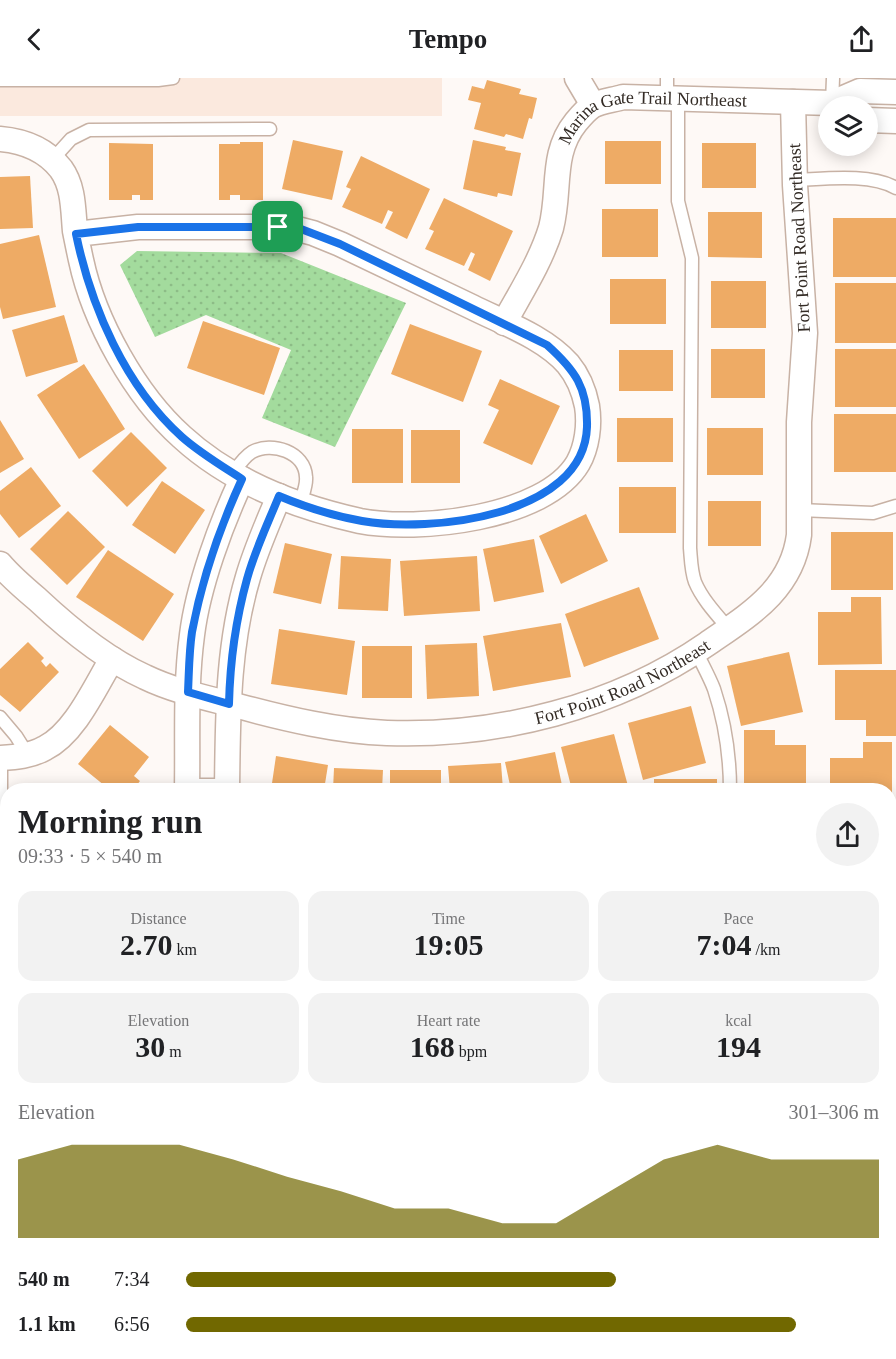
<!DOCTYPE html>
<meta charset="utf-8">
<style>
body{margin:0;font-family:Georgia,serif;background:#f2f2f2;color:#202124;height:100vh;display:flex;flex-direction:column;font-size:22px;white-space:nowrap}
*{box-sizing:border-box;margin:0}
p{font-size:20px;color:#757577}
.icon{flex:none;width:33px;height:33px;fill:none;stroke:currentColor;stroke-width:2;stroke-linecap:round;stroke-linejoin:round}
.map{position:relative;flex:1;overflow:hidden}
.sheet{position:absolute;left:0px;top:705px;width:897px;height:576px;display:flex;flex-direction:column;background:#fff;border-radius:24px 24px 0 0;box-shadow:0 3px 15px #0003}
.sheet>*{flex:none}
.tools{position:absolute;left:818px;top:18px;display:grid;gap:12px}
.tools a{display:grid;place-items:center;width:60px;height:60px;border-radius:50%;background:#fff;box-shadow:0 3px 15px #0003;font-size:30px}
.pin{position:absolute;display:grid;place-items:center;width:51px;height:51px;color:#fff;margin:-26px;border-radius:12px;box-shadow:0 3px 9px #0006}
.round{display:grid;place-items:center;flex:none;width:63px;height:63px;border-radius:32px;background:#f2f2f2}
.headline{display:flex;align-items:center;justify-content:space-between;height:102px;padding:0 18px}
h1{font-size:33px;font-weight:800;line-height:45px}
.figures{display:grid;grid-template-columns:repeat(3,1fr);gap:9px;height:102px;padding:6px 18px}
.figures div{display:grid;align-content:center;border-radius:15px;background:#f2f2f2;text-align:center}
.figures b{font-size:30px;font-weight:800}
.figures small{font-size:16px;font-weight:400}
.figures p{font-size:16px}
.chart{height:168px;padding:12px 18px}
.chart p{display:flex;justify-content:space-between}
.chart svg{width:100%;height:108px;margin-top:6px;fill:#716800;opacity:.7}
ul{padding:0 18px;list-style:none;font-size:20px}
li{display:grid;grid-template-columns:96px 72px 1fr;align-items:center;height:45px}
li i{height:15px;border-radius:8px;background:#716800}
header{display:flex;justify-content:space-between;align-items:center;height:78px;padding:0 18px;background:#fff;font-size:27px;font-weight:800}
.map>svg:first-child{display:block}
.built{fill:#fbe9de}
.park{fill:url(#park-dots)}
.building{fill:#eeab65}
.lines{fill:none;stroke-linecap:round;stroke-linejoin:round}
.service-casing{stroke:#c8b2a5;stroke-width:15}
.minor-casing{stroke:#c8b2a5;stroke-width:27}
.tertiary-casing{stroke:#c8b2a5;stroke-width:33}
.path{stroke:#9e9893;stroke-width:4;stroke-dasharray:4.5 3;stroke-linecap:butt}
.service{stroke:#fff;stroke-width:12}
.minor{stroke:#fff;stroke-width:24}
.tertiary{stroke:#fff;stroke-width:30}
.route-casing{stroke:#fff;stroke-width:12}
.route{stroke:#1a73e8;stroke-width:8}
.labels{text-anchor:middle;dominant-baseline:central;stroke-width:5;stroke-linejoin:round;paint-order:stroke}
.street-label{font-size:18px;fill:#332b25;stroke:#fff}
</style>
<header><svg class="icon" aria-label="back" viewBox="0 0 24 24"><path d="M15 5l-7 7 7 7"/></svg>Tempo<svg class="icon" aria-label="share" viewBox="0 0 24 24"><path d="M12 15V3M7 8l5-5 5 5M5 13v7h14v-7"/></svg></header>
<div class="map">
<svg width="896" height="1281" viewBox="0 0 896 1281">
<defs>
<pattern id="park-dots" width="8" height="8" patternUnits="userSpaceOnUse" patternTransform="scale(1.5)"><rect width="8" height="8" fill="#a3db9d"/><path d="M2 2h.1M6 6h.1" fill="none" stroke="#8dbc87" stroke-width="1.8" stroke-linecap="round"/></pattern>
</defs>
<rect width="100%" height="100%" fill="#fef9f6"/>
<rect class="built" x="0" y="0" width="442" height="38"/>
<g class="park">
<polygon points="137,173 281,175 406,225 335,369 262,340 291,272 206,237 155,259 120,187"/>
<rect x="214" y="1274" width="309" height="7"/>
</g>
<g class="building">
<polygon points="487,2 521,11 519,16 537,20 532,41 529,40 523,61 506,56 504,59 474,51 481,25 468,22 472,8 484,11"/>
<polygon points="293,62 343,73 332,122 282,111"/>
<polygon points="473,62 506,69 505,72 521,75 512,118 498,115 497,119 463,111"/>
<rect x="605" y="63" width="56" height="43"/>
<polygon points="240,64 263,64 263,122 240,122 240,117 230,117 230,122 219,122 219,66 240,66"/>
<polygon points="109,65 153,66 153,122 140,122 140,117 132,117 132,122 109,122"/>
<rect x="702" y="65" width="54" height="45"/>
<polygon points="361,78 430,111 407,161 385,150 393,134 388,132 382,146 342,129 351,111 346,109"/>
<polygon points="30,98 33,150 0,151 0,99"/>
<polygon points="444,120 513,153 490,203 468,192 475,176 471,174 464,188 425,171 434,153 429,151"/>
<rect x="602" y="131" width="56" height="48"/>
<polygon points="708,134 762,134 762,180 708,179"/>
<rect x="833" y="140" width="63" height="59"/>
<polygon points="39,157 56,229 3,241 0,229 0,166"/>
<rect x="610" y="201" width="56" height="45"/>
<rect x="711" y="203" width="55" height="47"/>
<rect x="835" y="205" width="61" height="60"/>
<polygon points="64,237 78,284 26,299 12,252"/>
<polygon points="203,243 280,270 264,317 187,290"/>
<polygon points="410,246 482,273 463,324 391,296"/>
<rect x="711" y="271" width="54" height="49"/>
<rect x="835" y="271" width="61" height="58"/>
<rect x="619" y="272" width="54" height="41"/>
<polygon points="84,286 125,351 79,381 37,317"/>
<polygon points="500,301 560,328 532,387 483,365 499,332 488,327"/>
<rect x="834" y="336" width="62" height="58"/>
<rect x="617" y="340" width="56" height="44"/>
<polygon points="0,342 24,381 0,395"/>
<rect x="707" y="350" width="56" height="47"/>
<rect x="352" y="351" width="51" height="54"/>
<rect x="411" y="352" width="49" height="53"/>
<polygon points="131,354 167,390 127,429 92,393"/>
<polygon points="31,389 61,428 19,460 0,436 0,413"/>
<polygon points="162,403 205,432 175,476 132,447"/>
<rect x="619" y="409" width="57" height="46"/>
<rect x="708" y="423" width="53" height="45"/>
<polygon points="68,433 105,469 67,507 30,471"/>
<polygon points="586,436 608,483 561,506 539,458"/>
<rect x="831" y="454" width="62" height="58"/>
<polygon points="534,461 544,514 494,524 483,471"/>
<polygon points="285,465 332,476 321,526 273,515"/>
<polygon points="108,472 174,516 143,563 76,519"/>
<polygon points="341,478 391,481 388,533 338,531"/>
<polygon points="477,478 480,533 404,538 400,483"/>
<polygon points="639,509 659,561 584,589 565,536"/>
<polygon points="851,519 881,519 882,586 818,587 818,534 851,534"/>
<polygon points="561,545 571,599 493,613 483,558"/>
<polygon points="279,551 355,563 347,617 271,606"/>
<polygon points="28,564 44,580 41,583 46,589 50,585 59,594 20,634 0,617 0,591"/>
<polygon points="477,565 479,618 427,621 425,567"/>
<rect x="362" y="568" width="50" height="52"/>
<polygon points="789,574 803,634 741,648 727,588"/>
<polygon points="835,592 896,592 896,658 866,658 866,642 835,642"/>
<polygon points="691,628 706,685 643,702 628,645"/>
<polygon points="110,647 149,679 134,698 140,703 133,712 110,712 78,686"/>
<polygon points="744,652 775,652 775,667 806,667 806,712 744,712"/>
<polygon points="614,656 628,708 609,712 572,712 561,669"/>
<polygon points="863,664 892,664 892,731 890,731 890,712 830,712 830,680 863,680"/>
<polygon points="555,674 563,712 511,712 505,684"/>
<polygon points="276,678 328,687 324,712 271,712"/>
<polygon points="501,685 503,712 450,712 448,688"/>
<polygon points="334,690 383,692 382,712 333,712"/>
<rect x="390" y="692" width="51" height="20"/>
<rect x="654" y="701" width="63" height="11"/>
<polygon points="16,707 74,707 73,712 16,712"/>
<polygon points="0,847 8,847 8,911 0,910"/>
<polygon points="896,910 896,941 890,945 890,914"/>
<rect x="0" y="963" width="8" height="68"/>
<rect x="890" y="973" width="6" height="32"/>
<rect x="890" y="1016" width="6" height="32"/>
<rect x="0" y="1042" width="8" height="68"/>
<rect x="890" y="1056" width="6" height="41"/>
<rect x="890" y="1104" width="6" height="40"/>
<rect x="890" y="1150" width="6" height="40"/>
<rect x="0" y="1158" width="8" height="69"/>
<polygon points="890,1198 896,1199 896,1238 890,1238"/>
<polygon points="0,1238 8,1238 8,1274 14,1274 14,1281 0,1281"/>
<polygon points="890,1245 896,1245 896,1281 880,1281 880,1274 890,1274"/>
<rect x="21" y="1274" width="38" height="7"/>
<rect x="66" y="1274" width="44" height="7"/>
<rect x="114" y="1274" width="34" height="7"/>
<polygon points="530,1274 597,1274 597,1279 530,1278"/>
<rect x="658" y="1274" width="53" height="7"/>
<rect x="730" y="1274" width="67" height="7"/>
</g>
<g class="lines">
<g class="service-casing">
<g id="service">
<polyline points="0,2 158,2 173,0"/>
<polyline points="667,20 667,0"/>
<path d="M678,20V123L692,180L690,470C691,481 691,493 695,504C702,521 717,537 729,551"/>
<polyline points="832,25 833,0"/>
<polyline points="52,82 71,61 89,52 270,51"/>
<path d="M795,102C824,101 870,95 896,110"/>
<path d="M233,395C238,388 244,379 252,374C272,363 305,374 306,399C307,408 302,418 300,427"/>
<polyline points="799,432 873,435 896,428"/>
<path d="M696,573C702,586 709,598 714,611C725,644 730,678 730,712"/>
<polyline points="0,639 16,658 28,677"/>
<polyline points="187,707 227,707"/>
<polyline points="890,752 896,746"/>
<polyline points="1,761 1,680"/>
</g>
</g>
<g class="minor-casing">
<g id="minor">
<polyline points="577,0 593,27"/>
<polyline points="867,42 896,43"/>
<path d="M0,61C24,63 46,72 61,91C74,109 73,132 75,153C77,163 79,173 81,182C94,243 135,317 182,359C230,403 297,429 360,443C417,454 545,441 578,385C587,369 590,347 587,328C584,313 578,298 568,286C544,259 504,245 472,229C428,208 384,187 340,166L313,155L290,149H138L76,156"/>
<path id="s1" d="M504,245C521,214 541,183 551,150C561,112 550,76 576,44C581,38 586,32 592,28C601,23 614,22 623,19L832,25L860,13L896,14"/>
<path id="s2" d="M0,486C11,499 24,510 37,521C69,551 105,581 145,599C174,613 207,620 238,628C286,641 337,653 387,655C498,659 616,629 707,566C749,537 792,512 799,457V344L805,255L795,107L793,24"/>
<path d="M0,680C16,679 31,678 45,670C75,655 95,609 112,581"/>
<path d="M187,712C188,661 185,609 192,557C198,508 221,446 242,401"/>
<path d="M227,712C228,641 227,569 248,499C256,471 268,445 279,418"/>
<polyline points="0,937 8,937"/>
<polyline points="0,1134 8,1134"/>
<polyline points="627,1274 627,1281"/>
<polyline points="192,1281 192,1274"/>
<polyline points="822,1281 822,1274"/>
</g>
</g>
<g class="tertiary-casing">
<g id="tertiary">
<polyline points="0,801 8,801"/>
<polyline points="890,818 896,819"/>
</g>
</g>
<g class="path">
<polyline points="0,1035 8,1035"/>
<polyline points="0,1232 8,1232"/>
<polyline points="507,1274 507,1281"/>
</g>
<use href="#service" class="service"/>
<use href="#minor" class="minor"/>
<use href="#tertiary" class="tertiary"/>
</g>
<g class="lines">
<g class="route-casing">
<path id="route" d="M138,149H278L301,151L340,166L547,267C575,292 588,310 587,349C584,439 429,455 362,443C334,438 305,429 279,418C268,445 255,472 247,501C236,541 230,584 229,626L188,614C189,594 189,574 192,554C202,501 220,449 242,401C222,388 200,375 182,359C125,308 91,229 76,156Z"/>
</g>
<use href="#route" class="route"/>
</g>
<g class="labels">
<g class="street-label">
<text stroke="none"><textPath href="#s1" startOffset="294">Marina Gate Trail Northeast</textPath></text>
<text transform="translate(799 160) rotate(-93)">Fort Point Road Northeast</text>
<text stroke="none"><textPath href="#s2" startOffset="678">Fort Point Road Northeast</textPath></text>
</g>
</g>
</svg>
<div class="tools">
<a><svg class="icon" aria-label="layers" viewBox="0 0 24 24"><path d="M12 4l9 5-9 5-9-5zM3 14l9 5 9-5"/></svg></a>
</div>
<div class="pin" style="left:278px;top:149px;background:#1e9e55"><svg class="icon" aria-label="arrive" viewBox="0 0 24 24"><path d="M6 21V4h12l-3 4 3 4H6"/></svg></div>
<section class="sheet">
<div class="headline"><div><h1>Morning run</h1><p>09:33 · 5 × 540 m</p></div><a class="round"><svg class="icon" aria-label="share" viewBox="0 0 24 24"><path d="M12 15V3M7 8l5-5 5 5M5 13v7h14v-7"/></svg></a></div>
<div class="figures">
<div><p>Distance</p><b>2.70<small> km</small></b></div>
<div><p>Time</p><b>19:05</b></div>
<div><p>Pace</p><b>7:04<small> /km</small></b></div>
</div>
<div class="figures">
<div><p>Elevation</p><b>30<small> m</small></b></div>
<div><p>Heart rate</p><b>168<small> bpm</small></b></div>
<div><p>kcal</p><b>194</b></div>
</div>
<div class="chart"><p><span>Elevation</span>301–306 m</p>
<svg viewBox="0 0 160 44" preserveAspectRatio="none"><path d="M0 44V12L10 6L20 6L30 6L40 12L50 19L60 25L70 32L80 32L90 38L100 38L110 25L120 12L130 6L140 12L150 12L160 12V44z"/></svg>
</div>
<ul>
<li><b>540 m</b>7:34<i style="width:62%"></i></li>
<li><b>1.1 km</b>6:56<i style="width:88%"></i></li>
</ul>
</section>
</div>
